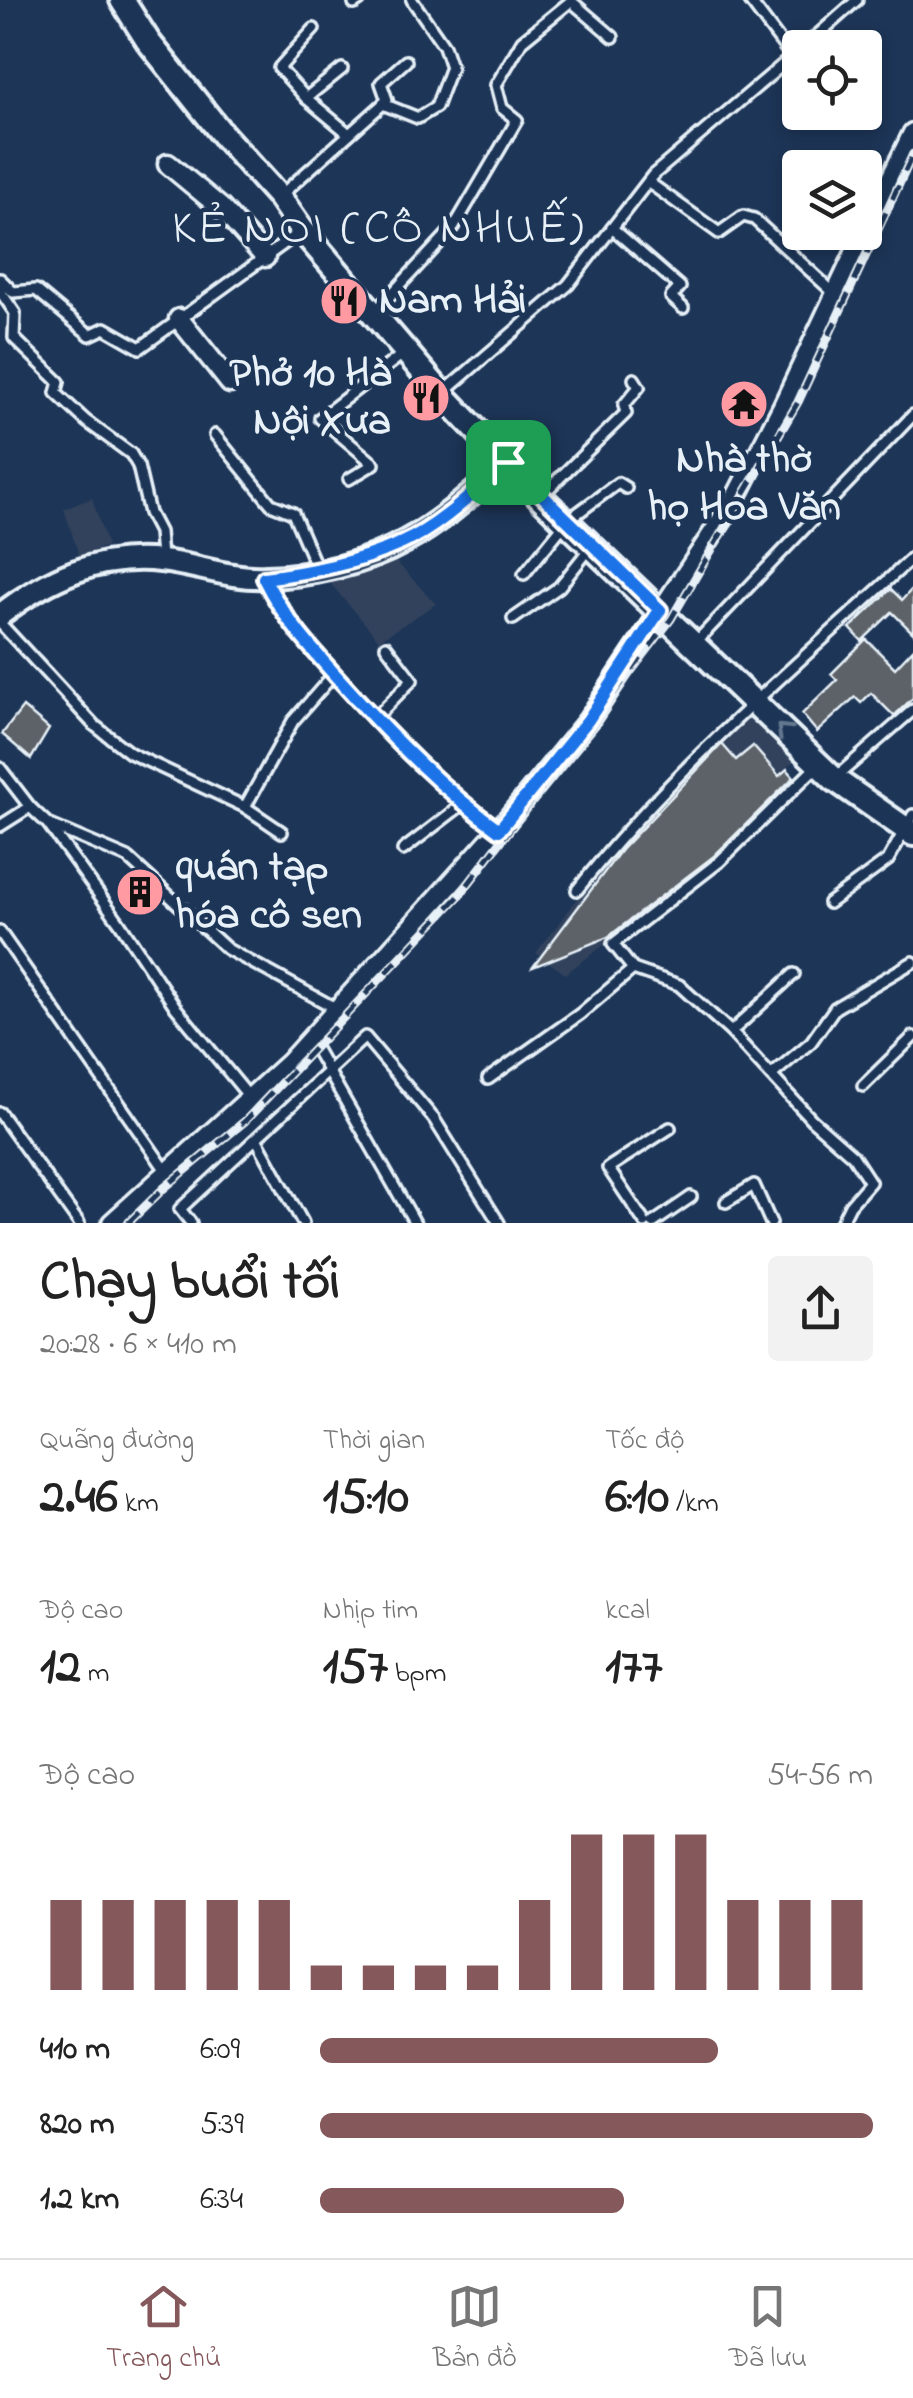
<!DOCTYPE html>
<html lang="vi">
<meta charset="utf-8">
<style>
body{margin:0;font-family:"Indie Flower",sans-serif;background:#f2f2f2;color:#222;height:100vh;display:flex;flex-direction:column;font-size:38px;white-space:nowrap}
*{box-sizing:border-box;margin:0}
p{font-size:32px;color:#767676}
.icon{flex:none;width:55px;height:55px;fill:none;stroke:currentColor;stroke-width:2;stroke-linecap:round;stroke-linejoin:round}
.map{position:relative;height:1223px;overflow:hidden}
.details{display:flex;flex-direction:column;background:#fff;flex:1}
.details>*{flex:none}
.buttons{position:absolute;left:782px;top:30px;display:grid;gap:20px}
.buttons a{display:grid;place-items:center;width:100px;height:100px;border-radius:10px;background:#fff;box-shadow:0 5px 15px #0003;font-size:50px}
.pin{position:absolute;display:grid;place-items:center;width:85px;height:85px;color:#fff;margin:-42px;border-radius:20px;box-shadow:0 5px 15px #0006}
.round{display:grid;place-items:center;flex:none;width:105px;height:105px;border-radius:10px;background:#f2f2f2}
.summary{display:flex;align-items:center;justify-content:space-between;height:170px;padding:0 40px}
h1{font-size:55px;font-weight:700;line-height:75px}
.figures{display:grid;grid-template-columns:repeat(3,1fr);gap:15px;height:170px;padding:10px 40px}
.figures div{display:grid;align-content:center}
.figures b{font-size:50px;font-weight:700}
.figures small{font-size:28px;font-weight:400}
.figures p{font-size:28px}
.chart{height:280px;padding:20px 40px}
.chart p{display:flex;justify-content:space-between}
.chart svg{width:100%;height:180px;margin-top:10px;stroke:#85585c;stroke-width:6}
ul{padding:0 40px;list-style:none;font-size:32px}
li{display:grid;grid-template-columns:160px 120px 1fr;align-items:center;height:75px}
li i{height:25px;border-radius:12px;background:#85585c}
.dock{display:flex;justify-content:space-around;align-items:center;height:140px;border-top:2px solid #e0e0e0;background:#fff;font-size:28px;color:#767676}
.dock a{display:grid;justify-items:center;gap:5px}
.dock .on{color:#85585c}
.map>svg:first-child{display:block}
.built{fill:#30425c}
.building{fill:#5c6267;stroke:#e8f1f8;stroke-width:2.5}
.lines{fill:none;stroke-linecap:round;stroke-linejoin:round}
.service-casing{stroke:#e8f1f8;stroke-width:16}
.minor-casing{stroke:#e8f1f8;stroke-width:25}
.tertiary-casing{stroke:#e8f1f8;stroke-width:28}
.secondary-casing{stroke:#e8f1f8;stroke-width:30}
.service{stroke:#1d3557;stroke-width:9}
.minor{stroke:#1d3557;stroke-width:18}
.tertiary{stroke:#1d3557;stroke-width:20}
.secondary{stroke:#1d3557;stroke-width:22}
.rail-casing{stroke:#e8f1f8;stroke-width:9}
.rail{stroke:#1d3557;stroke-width:5;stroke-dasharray:15;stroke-linecap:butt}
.oneway{stroke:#64778f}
.route-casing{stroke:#fff;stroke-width:20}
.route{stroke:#1a73e8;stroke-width:12}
.labels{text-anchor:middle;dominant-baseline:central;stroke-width:9;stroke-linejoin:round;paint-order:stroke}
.poi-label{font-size:42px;font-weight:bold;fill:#e8f1f8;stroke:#1d3557;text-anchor:start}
.quarter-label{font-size:48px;letter-spacing:2.5px;fill:#e8f1f8;stroke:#1d3557}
</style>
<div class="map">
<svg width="913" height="1223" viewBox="0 0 913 1223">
<rect width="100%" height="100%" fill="#1d3557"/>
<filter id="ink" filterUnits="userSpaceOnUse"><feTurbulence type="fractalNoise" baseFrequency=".01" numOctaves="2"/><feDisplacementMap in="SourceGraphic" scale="20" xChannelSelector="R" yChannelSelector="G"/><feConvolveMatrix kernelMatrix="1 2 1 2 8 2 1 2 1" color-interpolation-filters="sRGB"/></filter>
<g filter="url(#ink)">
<g class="built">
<polygon points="92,498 107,546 79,556 64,509"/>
<polygon points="389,554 436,604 379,640 323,575"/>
<polygon points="751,715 795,760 751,798 765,816 691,881 565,974 536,953 636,821 668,786"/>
</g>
<g class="building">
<polygon points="913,588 913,633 892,612 862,641 850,628 891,589 902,600"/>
<polygon points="866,639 895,668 913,649 913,698 894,716 871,693 861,703 855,697 817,732 802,714 837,680 831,674"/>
<polygon points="23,707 49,729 31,759 2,734"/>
<polygon points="722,744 736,760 753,746 779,776 787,769 794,777 714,856 608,937 533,967 621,850"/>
</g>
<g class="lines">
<g class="service-casing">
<g id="service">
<polyline points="749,0 792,57"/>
<polyline points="354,4 360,0"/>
<polyline points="803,48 857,0"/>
<polyline points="342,69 306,98 349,134"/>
<polyline points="306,98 279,68 314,29"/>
<polyline points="383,104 387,100 381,83 406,61"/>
<polyline points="648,182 719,233 743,216 754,219 834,293"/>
<polyline points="281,195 383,104 418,118 436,107 451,67 444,46 412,0"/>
<polyline points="612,228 680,287 671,297 683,308"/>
<polyline points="0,279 13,292 36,290 90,335 105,328 140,348 300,232"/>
<polyline points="4,283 0,291 15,313 14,338 59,382 56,393 86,421 131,454 138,466 149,513 159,532 161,558"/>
<polyline points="375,312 454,227 517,120 502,108 496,85 522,41 571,1 613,37"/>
<polyline points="444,392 568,285 653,175 800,50"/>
<polyline points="215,435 271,504 293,513 318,571"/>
<polyline points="349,479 374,464 320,418 404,353"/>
<polyline points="542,495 626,413 624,405 639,387 634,379"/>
<polyline points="524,574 567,521 618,483 626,488"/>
<path d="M265,580C285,622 314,652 345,686C392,738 442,789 499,830"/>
<polyline points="513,619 559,587 591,547"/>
<polyline points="0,623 94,725 130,753 245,807 282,832"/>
<polyline points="695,643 913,415"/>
<polyline points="374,719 412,680 386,646"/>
<polyline points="816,767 719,862 613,944 633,969 679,985 731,1032 812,1120 853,1156 870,1182 850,1205 841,1223"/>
<polyline points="0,768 30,807 48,824 119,922 176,1008 250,1098"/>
<polyline points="836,777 913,710"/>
<polyline points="245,807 293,721 334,674"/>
<polyline points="50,825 128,858 227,949 337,1009"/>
<polyline points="0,826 30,807"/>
<polyline points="403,850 463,804"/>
<path d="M577,890C675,766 798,664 913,557"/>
<polyline points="829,903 888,860 913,815"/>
<polyline points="0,932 167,1172"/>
<polyline points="731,1032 794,974"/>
<polyline points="310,1039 415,1223"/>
<polyline points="773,1074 811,1042 835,1008 913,962"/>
<polyline points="488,1079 580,1014 633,969"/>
<polyline points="863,1086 913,1037"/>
<polyline points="0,1113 79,1223"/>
<polyline points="257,1140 303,1223"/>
<polyline points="726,1202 754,1185 771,1223"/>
<polyline points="191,1223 180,1209 365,1037 434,1119 499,1223"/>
<polyline points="645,1223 608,1168 670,1128"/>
<polyline points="653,1223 691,1197"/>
</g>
</g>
<g class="minor-casing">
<g id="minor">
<polyline points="168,164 221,208 265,257"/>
<polyline points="865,232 913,133"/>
<polyline points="179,319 230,383"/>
<polyline points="112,1223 289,1063 499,830 588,721 733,503 782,408 865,232"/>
</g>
</g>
<g class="tertiary-casing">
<path id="tertiary" d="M0,615C48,578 99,554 161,561C197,565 230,579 266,577C312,576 365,564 406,541C443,521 476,490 508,463"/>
</g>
<g class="secondary-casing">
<polyline id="secondary" points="122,0 148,41 223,135 279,197 302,230 442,394 540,497 834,779 913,834"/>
</g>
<use href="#service" class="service"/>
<use href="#minor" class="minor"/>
<use href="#tertiary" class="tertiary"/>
<use href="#secondary" class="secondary"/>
<g class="rail-casing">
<polyline id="rail" points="128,1223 164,1188 245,1121 459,896 671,619 798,402 913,154"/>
</g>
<use href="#rail" class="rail"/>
</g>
<defs><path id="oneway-chevron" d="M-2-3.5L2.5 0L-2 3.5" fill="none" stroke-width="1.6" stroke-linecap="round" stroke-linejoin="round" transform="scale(2.5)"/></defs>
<use class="oneway" href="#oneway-chevron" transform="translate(783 730) rotate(-136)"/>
</g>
<g class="lines" filter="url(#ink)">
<g class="route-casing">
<path id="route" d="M508,462L660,610L588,720L499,830C443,790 393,739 347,688C315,653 285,621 264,578C312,572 357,563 402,543C441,526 476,490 508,462Z"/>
</g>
<use href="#route" class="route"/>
</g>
<defs>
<g id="restaurant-disc" transform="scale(2.5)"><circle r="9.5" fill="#ff9aa2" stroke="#1d3557"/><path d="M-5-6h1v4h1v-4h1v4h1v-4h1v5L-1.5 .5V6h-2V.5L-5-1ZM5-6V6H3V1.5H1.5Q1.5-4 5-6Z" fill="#111"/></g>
<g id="temple-disc" transform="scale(2.5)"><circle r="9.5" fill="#ff9aa2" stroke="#1d3557"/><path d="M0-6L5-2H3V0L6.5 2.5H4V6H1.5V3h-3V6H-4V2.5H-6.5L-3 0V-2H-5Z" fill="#111"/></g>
<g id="building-disc" transform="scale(2.5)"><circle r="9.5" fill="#ff9aa2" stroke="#1d3557"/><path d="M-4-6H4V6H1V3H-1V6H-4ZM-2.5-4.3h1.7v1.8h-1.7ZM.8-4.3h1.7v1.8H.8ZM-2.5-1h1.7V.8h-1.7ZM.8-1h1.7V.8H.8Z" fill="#111"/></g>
</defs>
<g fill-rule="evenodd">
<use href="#restaurant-disc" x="344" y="301"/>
<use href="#restaurant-disc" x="426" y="398"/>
<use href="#temple-disc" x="744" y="404"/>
<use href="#building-disc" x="140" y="892"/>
</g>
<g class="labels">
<g class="poi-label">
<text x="379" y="301">Nam Hải</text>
<text x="391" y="374" text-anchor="end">Phở 10 Hà<tspan x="391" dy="48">Nội Xưa</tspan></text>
<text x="744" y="460" text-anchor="middle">Nhà thờ<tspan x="744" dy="48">họ Hoa Văn</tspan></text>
<text x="175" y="868">quán tạp<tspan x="175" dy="48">hóa cô sen</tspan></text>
</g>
<g class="quarter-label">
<text x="379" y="230">KẺ NOI (CỔ NHUẾ)</text>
</g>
</g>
</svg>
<div class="buttons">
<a><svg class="icon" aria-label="locate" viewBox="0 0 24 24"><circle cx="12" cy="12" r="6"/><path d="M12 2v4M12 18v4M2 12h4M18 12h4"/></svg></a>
<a><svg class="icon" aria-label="layers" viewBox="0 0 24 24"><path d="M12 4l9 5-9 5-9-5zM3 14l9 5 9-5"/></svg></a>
</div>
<div class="pin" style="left:508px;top:462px;background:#1e9e55"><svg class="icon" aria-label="arrive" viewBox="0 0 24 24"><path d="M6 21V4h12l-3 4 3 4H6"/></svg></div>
</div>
<section class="details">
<div class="summary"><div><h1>Chạy buổi tối</h1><p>20:28 · 6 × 410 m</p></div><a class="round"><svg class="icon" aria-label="share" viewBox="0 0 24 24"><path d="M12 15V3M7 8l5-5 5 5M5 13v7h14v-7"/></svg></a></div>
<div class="figures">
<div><p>Quãng đường</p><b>2.46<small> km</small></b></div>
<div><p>Thời gian</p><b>15:10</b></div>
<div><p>Tốc độ</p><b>6:10<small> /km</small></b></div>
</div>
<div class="figures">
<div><p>Độ cao</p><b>12<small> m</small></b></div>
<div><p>Nhịp tim</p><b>157<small> bpm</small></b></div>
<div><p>kcal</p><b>177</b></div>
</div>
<div class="chart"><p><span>Độ cao</span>54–56 m</p>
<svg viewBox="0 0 160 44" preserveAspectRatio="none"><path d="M5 44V22M15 44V22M25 44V22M35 44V22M45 44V22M55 44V38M65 44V38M75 44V38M85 44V38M95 44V22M105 44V6M115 44V6M125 44V6M135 44V22M145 44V22M155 44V22"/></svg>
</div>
<ul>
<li><b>410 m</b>6:09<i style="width:72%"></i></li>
<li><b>820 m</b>5:39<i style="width:100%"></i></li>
<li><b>1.2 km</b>6:34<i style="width:55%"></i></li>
</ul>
</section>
<nav class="dock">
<a class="on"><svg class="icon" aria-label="home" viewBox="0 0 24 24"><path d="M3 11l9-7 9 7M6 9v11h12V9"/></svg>Trang chủ</a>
<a><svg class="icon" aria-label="map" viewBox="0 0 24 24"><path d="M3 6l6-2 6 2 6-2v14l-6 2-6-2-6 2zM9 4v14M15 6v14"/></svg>Bản đồ</a>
<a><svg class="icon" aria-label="saved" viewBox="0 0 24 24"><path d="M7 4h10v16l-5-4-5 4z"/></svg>Đã lưu</a>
</nav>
